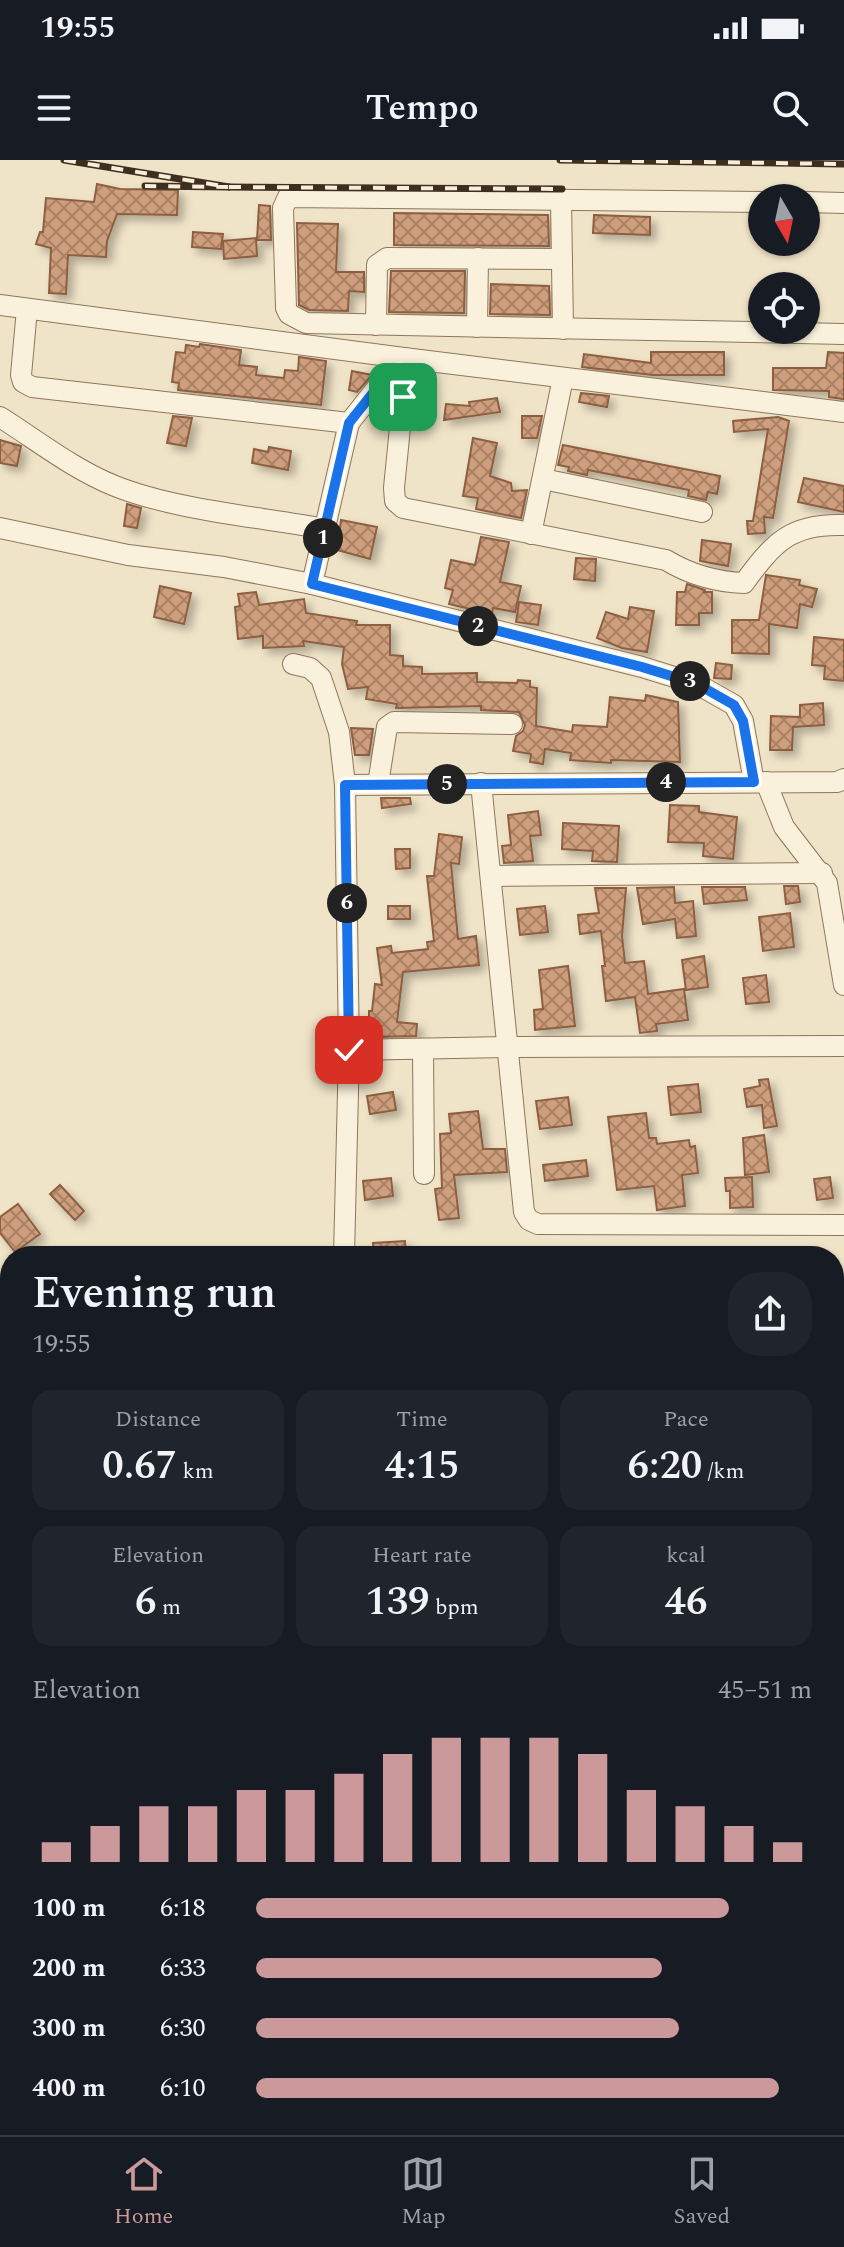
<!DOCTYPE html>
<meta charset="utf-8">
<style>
body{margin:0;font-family:Spectral,serif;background:#20242c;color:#f1f3f6;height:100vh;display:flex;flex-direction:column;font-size:30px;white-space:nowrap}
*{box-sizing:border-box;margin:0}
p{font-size:26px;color:#9ea1a6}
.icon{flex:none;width:44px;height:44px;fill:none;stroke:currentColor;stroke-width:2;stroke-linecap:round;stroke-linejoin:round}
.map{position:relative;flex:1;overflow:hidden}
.panel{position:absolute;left:0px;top:1086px;width:844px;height:890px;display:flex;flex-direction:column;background:#171b24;border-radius:32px 32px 0 0;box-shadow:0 2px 6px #0004}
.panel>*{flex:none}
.needle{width:52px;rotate:171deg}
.controls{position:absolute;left:748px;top:24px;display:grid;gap:16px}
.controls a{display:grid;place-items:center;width:72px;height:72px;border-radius:50%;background:#171b24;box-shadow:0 2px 6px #0004;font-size:40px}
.pin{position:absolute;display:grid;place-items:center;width:68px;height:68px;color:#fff;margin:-34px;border-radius:16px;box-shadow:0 4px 12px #0006}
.km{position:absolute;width:40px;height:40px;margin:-20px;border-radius:50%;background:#222;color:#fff;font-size:22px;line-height:40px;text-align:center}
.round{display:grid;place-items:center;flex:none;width:84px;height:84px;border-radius:32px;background:#20242c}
.headline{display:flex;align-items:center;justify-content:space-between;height:136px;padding:0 32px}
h1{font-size:44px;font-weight:600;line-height:60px}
.stats{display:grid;grid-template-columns:repeat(3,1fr);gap:12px;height:136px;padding:8px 32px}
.stats div{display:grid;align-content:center;border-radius:20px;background:#20242c;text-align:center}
.stats b{font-size:40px;font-weight:600}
.stats small{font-size:22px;font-weight:400}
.stats p{font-size:22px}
.chart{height:224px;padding:16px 32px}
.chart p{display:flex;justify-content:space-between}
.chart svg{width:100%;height:144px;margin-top:8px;stroke:#cc999b;stroke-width:6}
ul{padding:0 32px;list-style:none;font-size:26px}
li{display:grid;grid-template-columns:128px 96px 1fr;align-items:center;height:60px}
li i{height:20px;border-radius:10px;background:#cc999b}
.status{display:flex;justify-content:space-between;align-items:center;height:56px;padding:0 40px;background:#171b24;direction:ltr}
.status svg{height:22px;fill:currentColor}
header{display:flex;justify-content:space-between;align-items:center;height:104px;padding:0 32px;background:#171b24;font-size:36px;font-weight:600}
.tabs{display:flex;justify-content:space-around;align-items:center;height:112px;border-top:2px solid #363941;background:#171b24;font-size:22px;color:#9ea1a6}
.tabs a{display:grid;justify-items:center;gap:4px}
.tabs .current{color:#cc999b}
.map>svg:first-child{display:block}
.forest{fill:url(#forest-crowns)}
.building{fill:url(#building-cross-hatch);stroke:#8d5f41;stroke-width:2;filter:url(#shadow)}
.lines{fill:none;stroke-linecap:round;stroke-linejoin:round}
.minor-casing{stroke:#8d765c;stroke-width:22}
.minor{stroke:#faf1dc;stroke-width:20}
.rail-casing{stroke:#3d2e20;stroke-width:7}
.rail{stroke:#f7eed8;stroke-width:4;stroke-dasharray:12;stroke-linecap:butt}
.route-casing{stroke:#fff;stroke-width:16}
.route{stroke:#1a73e8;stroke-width:10}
</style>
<div class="status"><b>19:55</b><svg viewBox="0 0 49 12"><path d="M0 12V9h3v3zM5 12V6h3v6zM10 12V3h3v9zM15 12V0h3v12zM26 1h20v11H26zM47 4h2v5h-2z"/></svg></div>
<header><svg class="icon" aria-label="menu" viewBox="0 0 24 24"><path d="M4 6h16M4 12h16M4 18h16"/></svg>Tempo<svg class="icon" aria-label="search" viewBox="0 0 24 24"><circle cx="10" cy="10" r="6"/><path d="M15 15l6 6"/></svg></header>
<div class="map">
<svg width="844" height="1975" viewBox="0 0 844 1975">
<defs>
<pattern id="forest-crowns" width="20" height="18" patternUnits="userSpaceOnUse" patternTransform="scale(2)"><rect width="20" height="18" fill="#c9cf9b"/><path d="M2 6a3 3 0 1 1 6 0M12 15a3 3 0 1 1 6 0" fill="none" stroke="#aeb285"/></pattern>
<pattern id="building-cross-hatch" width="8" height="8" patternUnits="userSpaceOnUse" patternTransform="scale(2)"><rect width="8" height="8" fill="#cf9f7d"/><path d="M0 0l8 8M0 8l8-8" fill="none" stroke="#a98266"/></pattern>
<filter id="shadow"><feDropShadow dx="5.5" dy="5.5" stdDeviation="4" flood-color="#0004"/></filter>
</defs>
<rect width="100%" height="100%" fill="#f0e4c8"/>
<polygon class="forest" points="442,1966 528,1966 534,1975 440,1975"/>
<g class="building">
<polygon points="97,24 120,29 178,30 177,55 117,54 107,81 106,97 68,95 66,134 49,133 51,88 36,84 40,72 43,72 46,38 94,42"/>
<polygon points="259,45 270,46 271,80 257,80"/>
<polygon points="394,53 548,55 549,86 394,85"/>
<polygon points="594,55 650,57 650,75 593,73"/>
<polygon points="297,63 338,64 336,112 364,112 364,132 349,131 348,151 309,150 299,145"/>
<polygon points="193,72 223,74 221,89 192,87"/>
<polygon points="256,78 257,96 224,99 223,81"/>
<polygon points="391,111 465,111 464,153 389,152"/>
<polygon points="491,124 549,126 550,155 490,154"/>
<polygon points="200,184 241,190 239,205 257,207 256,215 284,218 285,210 298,211 299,197 326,201 321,245 178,230 179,223 172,222 176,192 185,193 186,185 199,187"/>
<polygon points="651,192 724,192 724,215 653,215 582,207 584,194 651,203"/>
<polygon points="828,192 844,193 844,239 829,237 829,231 773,230 773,208 826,208"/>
<polygon points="352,211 372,215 357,232 349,230"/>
<polygon points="581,233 609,236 607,247 579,242"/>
<polygon points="497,238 500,252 444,260 446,244 470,246 469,242"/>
<polygon points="173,256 192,258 186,286 167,283"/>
<polygon points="522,256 542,256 537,278 522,278"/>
<polygon points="778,257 789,261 773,358 764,357 765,373 748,374 747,361 753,361 768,269 734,272 733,261"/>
<polygon points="473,278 497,283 490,316 511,323 512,331 527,330 521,358 476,349 478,338 463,336"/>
<polygon points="0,280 21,286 17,306 0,303"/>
<polygon points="563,285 720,316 717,334 708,332 706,340 688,336 689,330 588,310 587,315 568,311 569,307 558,305"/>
<polygon points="269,287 291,291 288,310 252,303 254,289 268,292"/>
<polygon points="804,318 844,326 844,352 798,342"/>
<polygon points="127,344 141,348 137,368 124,366"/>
<polygon points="341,360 377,367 370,399 337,390"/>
<polygon points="481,377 509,382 500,422 521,426 515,452 493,448 492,454 449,444 453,430 445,428 451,400 475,405"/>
<polygon points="702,380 731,384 728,406 700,401"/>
<polygon points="576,398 596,399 595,421 574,419"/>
<polygon points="766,415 800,420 799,425 817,429 812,447 800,444 797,468 769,464 769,494 732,493 732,460 759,460"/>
<polygon points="687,424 705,430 704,432 712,432 712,453 699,453 699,465 676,465 677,432 685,432"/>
<polygon points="160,426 191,433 184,464 154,457"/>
<polygon points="256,432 259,445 304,439 306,453 357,461 356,465 390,465 390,495 403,496 403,506 422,507 422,514 477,513 477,522 517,523 518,520 530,521 530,527 537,528 536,566 572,572 573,565 607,567 610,537 645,541 646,535 678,542 680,602 611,600 611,603 570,600 571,593 545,589 543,604 530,602 531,594 513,591 516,576 523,571 525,565 519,552 481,550 481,546 396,548 397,544 366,539 368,527 348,529 342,504 344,487 303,481 304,486 263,488 263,476 238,479 235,447 240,446 238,434"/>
<polygon points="519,442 541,445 538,465 516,462"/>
<polygon points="630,447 654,451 647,492 622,488 597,478 606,452 628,459"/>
<polygon points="814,477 844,480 844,521 824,519 825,506 812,505"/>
<polygon points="716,503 732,505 731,519 714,518"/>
<polygon points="823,543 824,565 793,567 792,590 770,590 771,556 800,557 800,545"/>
<polygon points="351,568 373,569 369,595 355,595"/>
<polygon points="381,638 410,638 411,644 382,648"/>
<polygon points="670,645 699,646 699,652 737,657 733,699 703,696 704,683 668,682"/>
<polygon points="538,651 541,675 530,676 533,701 504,703 502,686 511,685 508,655"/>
<polygon points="563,663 619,666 617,702 592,701 593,691 562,689"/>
<polygon points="439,674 462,677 459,704 451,703 458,779 476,776 479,805 403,812 397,862 417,864 416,876 369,877 369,851 372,851 375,824 382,825 377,788 391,786 392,793 428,789 427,782 434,781 427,716 434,716"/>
<polygon points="395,689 410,689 410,708 396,709"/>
<polygon points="784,726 798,726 800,742 786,744"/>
<polygon points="674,727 675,743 693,741 696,776 677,778 675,759 643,764 637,728"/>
<polygon points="702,727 745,727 747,740 704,744"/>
<polygon points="595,728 626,728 622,776 625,803 644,801 648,834 684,829 688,860 656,864 657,871 640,873 635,837 606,841 602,806 605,806 601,771 580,774 578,755 599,753"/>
<rect x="388" y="746" width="22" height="13"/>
<polygon points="545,746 548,772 520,775 517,749"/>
<polygon points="790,753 794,787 763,791 759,757"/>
<polygon points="704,796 708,827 686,830 682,800"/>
<polygon points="568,806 575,866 535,870 534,850 543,849 539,810"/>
<polygon points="766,815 769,842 746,844 743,818"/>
<polygon points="768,919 777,966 764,968 762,945 747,947 744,929 760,926 759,920"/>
<polygon points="698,924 701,952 671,955 668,927"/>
<polygon points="393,932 396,950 370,954 367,936"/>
<polygon points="568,937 572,965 540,969 536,941"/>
<polygon points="478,951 483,989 505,989 507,1012 454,1015 459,1058 439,1060 435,1029 442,1028 440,974 451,973 449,954"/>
<polygon points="646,953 649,978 656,978 657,984 689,980 690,987 695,986 698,1013 682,1015 685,1046 657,1050 654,1026 617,1030 608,957"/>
<polygon points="764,975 769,1012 745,1015 743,978"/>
<polygon points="586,1000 588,1016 545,1021 543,1005"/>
<polygon points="752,1017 753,1047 730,1048 730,1031 726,1031 725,1018"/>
<polygon points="830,1017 833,1038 817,1040 814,1019"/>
<polygon points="391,1018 393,1036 365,1040 363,1021"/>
<polygon points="60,1025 84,1051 75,1060 50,1034"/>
<polygon points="18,1044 40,1074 15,1092 0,1073 0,1057"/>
<polygon points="405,1081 406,1096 374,1096 373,1083"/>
</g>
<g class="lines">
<g class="minor-casing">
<g id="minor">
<polyline points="561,39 563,169"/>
<polyline points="762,42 288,37 283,48 286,148 289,154 306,163 844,174"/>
<polyline points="806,42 844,43"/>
<polyline points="0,145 404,198 844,252"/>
<polyline points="27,149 21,215 23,222 32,227 349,263"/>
<polyline points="376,165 377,105 387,98 562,99"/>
<polyline points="477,167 478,98"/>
<path d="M404,198L399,210L403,237L394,328L395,341L403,348L666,400C689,414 717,422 744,423C774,382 791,363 844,365"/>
<path d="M0,257C38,281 73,309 115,326C175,350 260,357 325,369"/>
<polyline points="543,319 702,352"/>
<polyline points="0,368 128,395 224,407 312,424 642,507 697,524 734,545 743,561 754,622"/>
<polyline points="531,374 563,218"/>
<polyline points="312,424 349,263 376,229 399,210"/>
<polyline points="293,504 310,508 321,518 339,572 345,625 349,890 344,1096"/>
<polyline points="766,622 784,667 827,723 844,825"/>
<polyline points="481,623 524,1052 529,1060 538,1064 844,1065"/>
<polyline points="378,624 387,567 394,562 512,564"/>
<polyline points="345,625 837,622 844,619"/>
<polyline points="492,716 822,713"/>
<polyline points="423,889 424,1014"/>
<polyline points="349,890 507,887 844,886"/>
<polyline points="834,1162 844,1135"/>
<polyline points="0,1326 10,1331"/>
<polyline points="0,1450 10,1452"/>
<polyline points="0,1550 10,1553"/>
</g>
</g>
<use href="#minor" class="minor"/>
<g class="rail-casing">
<g id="rail">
<polyline points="64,0 229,27 145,26"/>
<polyline points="560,0 844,4"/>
<polyline points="229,27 562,29"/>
</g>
</g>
<use href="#rail" class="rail"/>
</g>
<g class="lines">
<g class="route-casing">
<polyline id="route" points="349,890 345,625 754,622 743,561 734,545 697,524 642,507 312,424 349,263 376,229 399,210 403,237"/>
</g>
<use href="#route" class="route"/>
</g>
</svg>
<div class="controls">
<a><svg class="needle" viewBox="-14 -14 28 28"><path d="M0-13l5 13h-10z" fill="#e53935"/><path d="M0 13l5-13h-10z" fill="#9ea1a6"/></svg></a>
<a><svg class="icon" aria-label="locate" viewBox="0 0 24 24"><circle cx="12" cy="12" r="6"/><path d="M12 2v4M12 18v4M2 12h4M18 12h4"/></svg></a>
</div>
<div class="pin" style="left:403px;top:237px;background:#1e9e55"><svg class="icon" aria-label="arrive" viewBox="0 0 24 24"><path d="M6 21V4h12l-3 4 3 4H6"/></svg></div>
<div class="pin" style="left:349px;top:890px;background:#d93025"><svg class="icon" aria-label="check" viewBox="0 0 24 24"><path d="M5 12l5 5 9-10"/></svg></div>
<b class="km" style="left:323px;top:378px">1</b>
<b class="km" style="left:478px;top:466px">2</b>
<b class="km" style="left:690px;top:521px">3</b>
<b class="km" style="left:666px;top:622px">4</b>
<b class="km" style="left:447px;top:624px">5</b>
<b class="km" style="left:347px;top:743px">6</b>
<section class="panel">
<div class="headline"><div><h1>Evening run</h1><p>19:55</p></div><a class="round"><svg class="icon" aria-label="share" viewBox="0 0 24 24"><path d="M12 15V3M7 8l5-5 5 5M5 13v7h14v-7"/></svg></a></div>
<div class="stats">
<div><p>Distance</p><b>0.67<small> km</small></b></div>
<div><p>Time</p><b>4:15</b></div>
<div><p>Pace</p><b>6:20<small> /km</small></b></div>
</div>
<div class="stats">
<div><p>Elevation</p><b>6<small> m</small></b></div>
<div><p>Heart rate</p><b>139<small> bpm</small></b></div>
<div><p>kcal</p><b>46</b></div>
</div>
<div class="chart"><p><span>Elevation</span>45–51 m</p>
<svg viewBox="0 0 160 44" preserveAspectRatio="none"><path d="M5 44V38M15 44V33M25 44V27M35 44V27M45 44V22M55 44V22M65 44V17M75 44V11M85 44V6M95 44V6M105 44V6M115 44V11M125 44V22M135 44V27M145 44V33M155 44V38"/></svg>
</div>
<ul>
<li><b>100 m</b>6:18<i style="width:85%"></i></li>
<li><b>200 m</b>6:33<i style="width:73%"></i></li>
<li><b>300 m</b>6:30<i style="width:76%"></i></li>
<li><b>400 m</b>6:10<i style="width:94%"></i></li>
</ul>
</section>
</div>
<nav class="tabs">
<a class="current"><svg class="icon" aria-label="home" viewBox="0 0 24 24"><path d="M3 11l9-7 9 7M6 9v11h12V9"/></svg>Home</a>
<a><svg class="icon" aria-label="map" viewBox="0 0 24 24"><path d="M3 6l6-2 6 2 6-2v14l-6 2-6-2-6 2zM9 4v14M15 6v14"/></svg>Map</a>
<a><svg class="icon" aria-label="saved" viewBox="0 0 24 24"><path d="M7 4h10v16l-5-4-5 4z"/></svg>Saved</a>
</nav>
